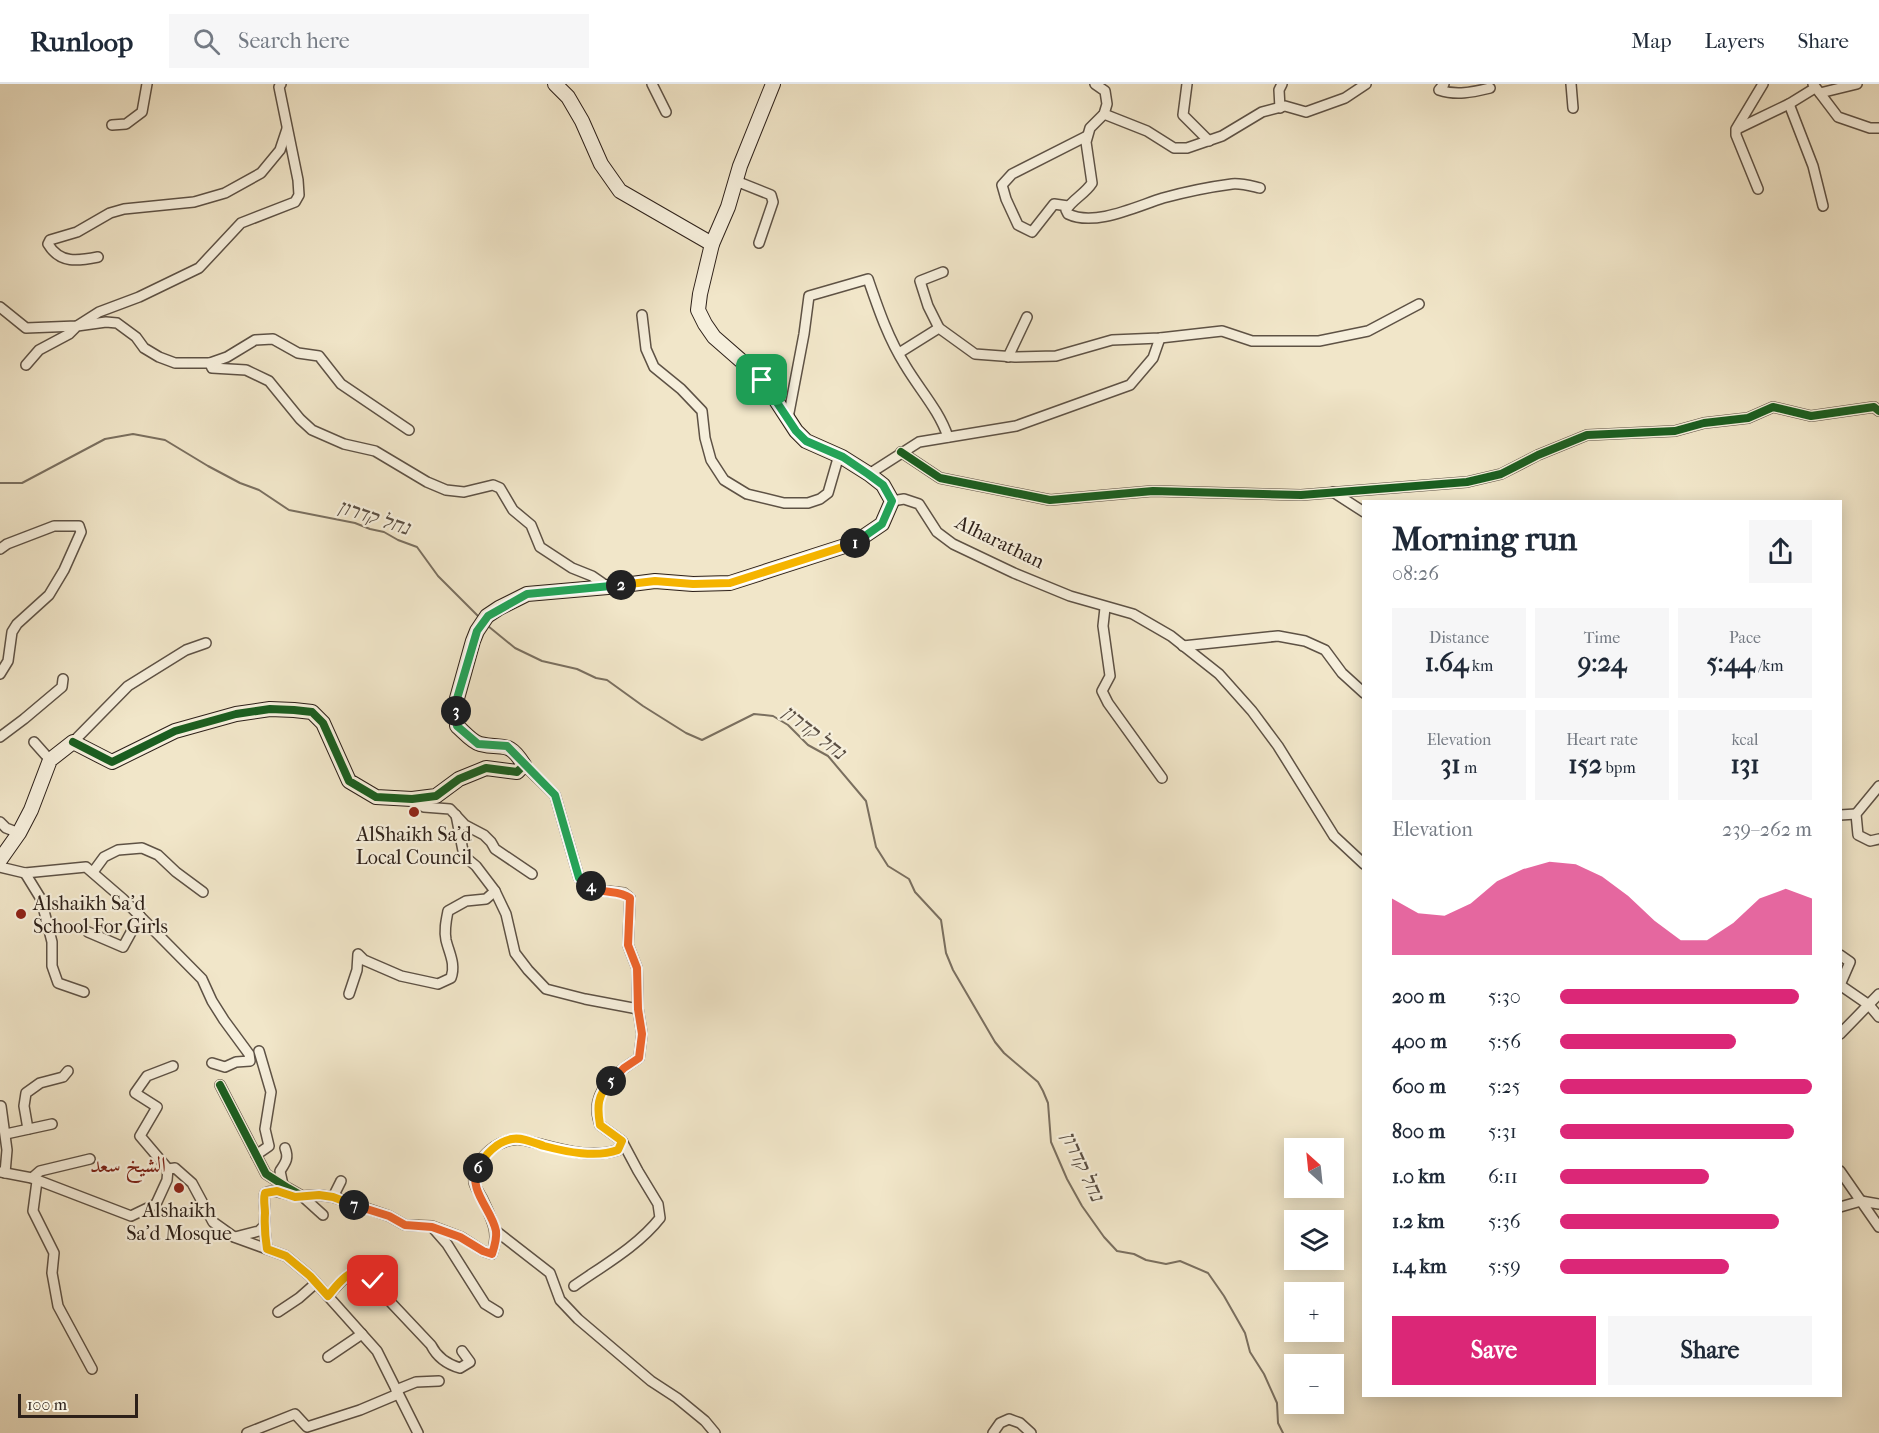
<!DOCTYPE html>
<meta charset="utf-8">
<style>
body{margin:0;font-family:"IM FELL French Canon",Amiri,"Frank Ruhl Libre",serif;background:#f6f6f7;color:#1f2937;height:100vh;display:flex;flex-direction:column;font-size:22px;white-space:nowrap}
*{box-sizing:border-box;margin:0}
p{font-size:20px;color:#747a83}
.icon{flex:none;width:33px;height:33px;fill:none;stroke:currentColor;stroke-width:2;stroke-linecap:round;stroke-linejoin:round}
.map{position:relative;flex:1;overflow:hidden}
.side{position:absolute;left:1362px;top:416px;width:480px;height:897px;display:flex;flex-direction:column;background:#fff;border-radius:0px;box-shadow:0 3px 15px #0003}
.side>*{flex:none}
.needle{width:39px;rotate:333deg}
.controls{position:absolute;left:1284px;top:1054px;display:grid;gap:12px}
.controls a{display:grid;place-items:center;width:60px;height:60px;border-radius:0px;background:#fff;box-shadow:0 3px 15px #0003;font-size:30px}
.scale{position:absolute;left:18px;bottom:15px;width:120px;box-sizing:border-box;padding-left:6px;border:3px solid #2d2019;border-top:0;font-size:16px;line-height:21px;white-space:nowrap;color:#2d2019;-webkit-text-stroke:4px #f6efdc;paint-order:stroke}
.pin{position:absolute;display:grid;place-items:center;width:51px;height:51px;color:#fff;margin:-26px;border-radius:12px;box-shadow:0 3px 9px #0006}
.km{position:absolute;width:30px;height:30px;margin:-15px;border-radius:50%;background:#222;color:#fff;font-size:16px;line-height:30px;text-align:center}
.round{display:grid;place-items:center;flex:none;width:63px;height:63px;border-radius:0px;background:#f6f6f7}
.overview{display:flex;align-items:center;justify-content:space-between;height:102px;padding:0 30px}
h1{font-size:33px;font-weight:700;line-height:45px}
.metrics{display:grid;grid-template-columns:repeat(3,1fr);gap:9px;height:102px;padding:6px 30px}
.metrics div{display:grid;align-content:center;border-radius:0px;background:#f6f6f7;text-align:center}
.metrics b{font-size:26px;font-weight:700}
.metrics small{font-size:16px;font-weight:400}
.metrics p{font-size:16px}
.chart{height:168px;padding:12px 30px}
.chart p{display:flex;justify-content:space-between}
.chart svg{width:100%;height:108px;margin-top:6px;fill:#db2777;opacity:.7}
.cta{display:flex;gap:12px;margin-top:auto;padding:12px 30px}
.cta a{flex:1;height:69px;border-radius:0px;background:#db2777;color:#fff;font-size:24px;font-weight:700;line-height:69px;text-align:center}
.cta a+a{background:#f6f6f7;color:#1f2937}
ul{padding:0 30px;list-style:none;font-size:20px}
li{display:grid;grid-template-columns:96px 72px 1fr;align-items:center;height:45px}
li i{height:15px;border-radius:8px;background:#db2777}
header{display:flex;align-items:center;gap:36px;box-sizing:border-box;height:84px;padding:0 30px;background:#fff;border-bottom:2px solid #e0e1e3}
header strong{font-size:28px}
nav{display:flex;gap:33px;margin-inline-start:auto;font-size:21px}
.search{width:420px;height:54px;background:#f6f6f7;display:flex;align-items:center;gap:15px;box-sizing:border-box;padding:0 21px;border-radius:0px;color:#747a83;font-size:22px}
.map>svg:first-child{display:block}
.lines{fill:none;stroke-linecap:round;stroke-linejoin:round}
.stream{stroke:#7a6f5f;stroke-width:2}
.street-casing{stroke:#5e5245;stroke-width:12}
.secondary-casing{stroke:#2d2019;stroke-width:16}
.street{stroke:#f6efdc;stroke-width:9}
.secondary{stroke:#f6efdc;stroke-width:14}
.cycleway-casing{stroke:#f6efdc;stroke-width:11}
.cycleway{stroke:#1b5e20;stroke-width:8}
.split-1-casing{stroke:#fff;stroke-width:12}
.split-2-casing{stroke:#fff;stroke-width:12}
.split-3-casing{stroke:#fff;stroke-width:12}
.split-4-casing{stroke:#fff;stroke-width:12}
.split-5-casing{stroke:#fff;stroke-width:12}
.split-6-casing{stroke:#fff;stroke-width:12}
.split-7-casing{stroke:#fff;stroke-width:12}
.split-8-casing{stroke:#fff;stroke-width:12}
.split-1{stroke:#22a559;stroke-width:8}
.split-2{stroke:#f5b400;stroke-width:8}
.split-3{stroke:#22a559;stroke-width:8}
.split-4{stroke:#22a559;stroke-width:8}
.split-5{stroke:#f0652b;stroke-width:8}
.split-6{stroke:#f5b400;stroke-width:8}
.split-7{stroke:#f0652b;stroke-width:8}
.split-8{stroke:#f5b400;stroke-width:8}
.poi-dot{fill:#8f2418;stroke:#f6efdc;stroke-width:2}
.labels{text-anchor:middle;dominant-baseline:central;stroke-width:4.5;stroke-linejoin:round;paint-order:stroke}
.street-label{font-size:20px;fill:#2d2019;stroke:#f6efdc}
.poi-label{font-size:20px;fill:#2d2019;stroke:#f6efdc}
.water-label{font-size:21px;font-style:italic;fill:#5a4e42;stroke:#f6efdc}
.quarter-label{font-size:22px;fill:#7a1f14;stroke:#f6efdc}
</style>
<header>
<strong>Runloop</strong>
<div class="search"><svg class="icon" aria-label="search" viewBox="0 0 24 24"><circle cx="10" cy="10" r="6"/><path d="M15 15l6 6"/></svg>Search here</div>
<nav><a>Map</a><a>Layers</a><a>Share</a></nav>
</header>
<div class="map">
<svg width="1879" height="1349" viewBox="0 0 1879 1349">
<rect width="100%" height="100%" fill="#f1e6c9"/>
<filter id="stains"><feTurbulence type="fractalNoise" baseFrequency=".00333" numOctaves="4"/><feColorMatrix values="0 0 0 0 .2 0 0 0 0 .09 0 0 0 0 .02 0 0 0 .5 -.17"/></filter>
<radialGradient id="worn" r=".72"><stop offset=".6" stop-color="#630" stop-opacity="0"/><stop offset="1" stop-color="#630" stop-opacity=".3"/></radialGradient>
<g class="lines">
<g class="stream">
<polyline points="0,399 22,399 105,355 133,350 165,356 208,382 240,399 259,406 289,426 355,439 370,445 384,448 398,456 417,463 438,492 480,534"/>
<polyline points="488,542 515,564 542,577 577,585 596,594 607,596 643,622 686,649 702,656 754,630 773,632 788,641 808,661 828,672 866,717 876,763 888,782 909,795 915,808 941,836 946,869 953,886 995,958 1004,969 1038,998 1043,1007 1048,1019 1051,1058 1067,1095 1082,1122 1104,1153 1117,1167 1134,1170 1146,1176 1166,1180 1180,1177 1208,1189 1224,1212 1245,1249 1250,1268 1264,1290 1277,1319 1278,1339 1283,1349"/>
</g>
<g class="street-casing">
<g id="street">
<polyline points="652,0 666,28"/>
<path d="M1095,0L1105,7L1107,20L1104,30L1090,44L1086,58L1092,99C1085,110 1073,115 1066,126L1068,130C1095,143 1137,122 1163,114C1185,108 1209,103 1232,100C1241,99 1251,102 1260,104"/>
<polyline points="1187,0 1183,31 1209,57"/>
<path d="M1444,0L1439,6C1457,12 1473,8 1490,4"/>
<polyline points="1571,0 1573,24"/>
<polyline points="1813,0 1838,33 1870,44 1879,44"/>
<polyline points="1820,9 1857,0"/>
<polyline points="1789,20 1813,82 1823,122"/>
<polyline points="1280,24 1279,6 1282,0"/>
<polyline points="1104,30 1147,47 1174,64 1187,64 1222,52 1262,28 1285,22 1306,28 1345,14 1366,0"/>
<polyline points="112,41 126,40 142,28 147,0"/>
<polyline points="1737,45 1789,20 1815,4"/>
<polyline points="736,97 771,111 773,118 759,159"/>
<polyline points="1758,105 1736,51 1736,45 1763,0"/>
<polyline points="1068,122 1054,120 1032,148 1018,141 1006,115 1002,101 1012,90 1087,52"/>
<path d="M98,173C78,177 60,180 48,160L50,156L77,148L110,129L124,125L194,118L225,109L261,89L280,66L287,45"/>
<polyline points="0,223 26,244 77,242 99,228 139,213 199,184 241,139 295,118 299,111 298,96 279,3 281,0"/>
<polyline points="642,231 646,265 654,283 681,305 702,327 705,354 711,376 724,396 747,410 784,419 808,419 820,415 828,409 839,371"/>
<polyline points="939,244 928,222 920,197 943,188"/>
<polyline points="899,269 939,244 975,270 1015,273 1056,272 1112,256 1160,254 1222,247 1252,257 1319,257 1368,247 1419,220"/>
<polyline points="1008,273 1027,233"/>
<polyline points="210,279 212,284 246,286 269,297 300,335 312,346 344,360 375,367 427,398 446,406 464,408 493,401 500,404 513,426 531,441 540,463 572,484 592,492 608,503"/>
<polyline points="26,281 39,266 69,250 77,242 106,238 117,239 136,253 144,264 159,273 175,279 210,279 227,273 255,256 273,255 298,269 319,272 341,300 409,346"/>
<path d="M788,334L804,250L809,212L868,195C878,224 888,254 905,281C919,305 939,326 948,353"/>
<polyline points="901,368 940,394 1050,416 1153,407 1301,411 1467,398 1501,390 1538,371 1587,351 1675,347 1704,339 1748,334 1773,323 1811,332 1874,323 1879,327"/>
<polyline points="869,390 919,358 1016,342 1130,301 1153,274 1160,254"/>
<polyline points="1333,408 1364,428"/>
<polyline points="892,417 904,415 919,420 937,448 953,460 1014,489 1070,512 1133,530 1171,552 1219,590 1252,627 1278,662 1334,752 1364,780"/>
<polyline points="0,465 7,460 54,442 79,442 81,448 64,486 49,511 17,540 12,548 8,577 0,590"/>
<polyline points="1105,524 1103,542 1110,592 1102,607 1108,619 1162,694"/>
<polyline points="1183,562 1278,552 1305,557 1325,566 1342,589 1364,609"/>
<polyline points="0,653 24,635 62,603 63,595"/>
<polyline points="34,658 50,676"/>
<polyline points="73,658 128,602 186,566 206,559"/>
<polyline points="1879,702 1856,730 1858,751 1870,757 1879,755"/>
<polyline points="412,715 424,723 450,725 465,741 484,751 491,758 495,765 532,790"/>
<polyline points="456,731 464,772 476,782 495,807 506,830 515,869 528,886 546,905 585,915 638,925"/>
<polyline points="1840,731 1856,730"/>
<polyline points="0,738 6,744 19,749"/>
<polyline points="0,783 25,789 86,783 123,815 202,895 212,917 224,936 249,970 250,977 236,978 225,983 212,979"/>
<polyline points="93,788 104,773 118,766 142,764 158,771 176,788 203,808"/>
<polyline points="25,789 41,815 52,858 52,882 58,899 84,908"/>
<polyline points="88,848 123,863 140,832"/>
<polyline points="1840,871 1850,878 1840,901"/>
<polyline points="1840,901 1869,921 1879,933"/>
<path d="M349,910L357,886L358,870L364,876L401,892L438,900L451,894C456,880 449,869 446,856C444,846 446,837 448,827L466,817L486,815L495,807"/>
<polyline points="1840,950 1879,910"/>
<path d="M220,1001L266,1090L288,1104L302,1112L319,1111L333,1113L389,1132L405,1141L432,1142L461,1153L483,1167L492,1170C500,1148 491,1134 482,1114C479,1109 475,1103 474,1098C472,1074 502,1051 524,1056C554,1063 588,1076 618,1066L622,1057L600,1041C599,1037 597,1031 597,1026C597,1002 620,986 639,974L642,950L638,925L637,884L628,861L630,814L624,809L596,806L579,794L555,711L524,681"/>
<polyline points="1,1022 7,1066 5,1089"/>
<polyline points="28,1045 24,1022 26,1009 40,999 63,993 68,987"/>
<polyline points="6,1050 52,1040"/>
<polyline points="256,1071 269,1062 265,1045 271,1008 259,967"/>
<polyline points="168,1085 140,1052 157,1023 135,1009 147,992 173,982"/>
<polyline points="1840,1087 1879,1143"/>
<polyline points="0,1088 32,1094 131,1132 156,1120 167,1096 168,1085 175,1084 192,1099 213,1138 234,1153 286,1172 310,1192 377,1267 418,1349"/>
<polyline points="32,1094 40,1087 90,1075"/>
<polyline points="37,1097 33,1127 54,1169 52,1189 58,1222 92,1285"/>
<path d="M283,1101L280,1087C286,1078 289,1074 285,1064"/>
<polyline points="333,1113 341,1097"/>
<polyline points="1840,1123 1861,1117 1879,1120"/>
<polyline points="433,1144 447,1160 485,1220 498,1228"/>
<polyline points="496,1147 550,1189 560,1216 578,1235 651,1297 677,1314 705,1337 715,1349"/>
<polyline points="235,1153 259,1147 263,1143"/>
<path d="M267,1165C265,1153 264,1142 265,1129C265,1122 263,1116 265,1109C279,1103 289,1115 302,1112L323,1131"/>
<path d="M574,1202C604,1181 638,1162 660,1134L658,1120L638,1087L622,1057"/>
<path d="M328,1212C338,1201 348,1185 365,1187L381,1208L431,1261C437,1273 446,1280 460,1284L470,1278L462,1267"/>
<polyline points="278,1228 299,1214 316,1199"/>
<polyline points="328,1273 362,1250"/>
<polyline points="396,1306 416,1298 439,1297"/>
<polyline points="247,1349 295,1330 307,1343 360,1326 398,1310"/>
<polyline points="993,1349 1000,1339 1009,1335 1020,1339 1031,1349"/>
</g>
</g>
<g class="secondary-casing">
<g id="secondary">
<polyline points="555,0 568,13 582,37 601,80 620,107 712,160"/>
<path d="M0,776L19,749L31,726L50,676L73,658L112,678L175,647L236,630L270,625L294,626L312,628L323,639L349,697L376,713L412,715L436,712L459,695L486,684L517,688L524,681C508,655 503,666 480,660C472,658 463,647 457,642L456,618L473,557L477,547L487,532L499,524L527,510L608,503L655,497L693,500L730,499L854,459L882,440L892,417L883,401L869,390L842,373L806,357L796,347L762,295L714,253L705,240L698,226L700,210L712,160L728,123L740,82L773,0"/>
</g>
</g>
<use href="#street" class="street"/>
<use href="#secondary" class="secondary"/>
<g class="cycleway-casing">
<g id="cycleway">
<polyline points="901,368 940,394 1050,416 1153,407 1301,411 1467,398 1501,390 1538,371 1587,351 1675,347 1704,339 1748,334 1773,323 1811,332 1874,323 1879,327"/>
<path d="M73,658L112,678L175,647L236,630L270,625L294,626L312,628L323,639L349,697L376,713L412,715L436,712L459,695L486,684L517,688L524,681C508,655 503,666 480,660C472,658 463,647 457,642L456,618L473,557L477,547L487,532L499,524L527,510L608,503L655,497L693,500L730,499L854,459L882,440L892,417"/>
<path d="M220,1001L266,1090L288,1104L302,1112L319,1111L333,1113L389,1132L405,1141L432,1142L461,1153L483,1167L492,1170C500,1148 491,1134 482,1114C479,1109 475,1103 474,1098C472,1074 502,1051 524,1056C554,1063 588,1076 618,1066L622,1057L600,1041C599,1037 597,1031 597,1026C597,1002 620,986 639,974L642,950L638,925L637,884L628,861L630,814L624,809L596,806L579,794L555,711L524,681"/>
</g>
</g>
<use href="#cycleway" class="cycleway"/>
</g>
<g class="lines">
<g class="split-1-casing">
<polyline id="split-1" points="762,296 796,347 806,357 843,373 868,390 883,401 892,417 882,440 855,459"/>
</g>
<g class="split-2-casing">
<polyline id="split-2" points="621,501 655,497 693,500 730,499 855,459"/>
</g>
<g class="split-3-casing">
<polyline id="split-3" points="456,627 456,618 477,547 488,532 527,510 621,501"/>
</g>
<g class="split-4-casing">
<polyline id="split-4" points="456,627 457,642 478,660 507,662 555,711 579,794 591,802"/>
</g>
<g class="split-5-casing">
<path id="split-5" d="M591,802C603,811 618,805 630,814L628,861L637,884L638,925L642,950L639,974L624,984L611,997"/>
</g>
<g class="split-6-casing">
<path id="split-6" d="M478,1084C485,1070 497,1058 512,1055C522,1053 535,1059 544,1062C567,1068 596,1074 618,1066L622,1057L600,1041C597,1023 597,1011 611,997"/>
</g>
<g class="split-7-casing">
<path id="split-7" d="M354,1121L389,1132L405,1141L432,1143L460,1153L483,1167L492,1170C494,1164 497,1154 496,1147C492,1126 467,1105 478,1084"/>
</g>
<g class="split-8-casing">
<path id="split-8" d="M354,1121L333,1113L319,1111L295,1113L277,1107L265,1109C263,1116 265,1122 265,1129C264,1143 265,1152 267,1165L286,1172L310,1192L328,1212C338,1200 348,1185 365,1187L373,1197"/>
</g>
<use href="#split-1" class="split-1"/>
<use href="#split-2" class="split-2"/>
<use href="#split-3" class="split-3"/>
<use href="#split-4" class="split-4"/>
<use href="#split-5" class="split-5"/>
<use href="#split-6" class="split-6"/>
<use href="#split-7" class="split-7"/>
<use href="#split-8" class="split-8"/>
</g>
<g class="poi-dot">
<circle cx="414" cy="728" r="6"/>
<circle cx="21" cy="830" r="6"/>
<circle cx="179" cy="1104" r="6"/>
</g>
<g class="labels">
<g class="street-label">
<text transform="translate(1000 458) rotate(26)">Alharathan</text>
</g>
<g class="poi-label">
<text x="414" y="750">AlShaikh Sa'd<tspan x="414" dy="23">Local Council</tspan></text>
<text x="33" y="819" text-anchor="start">Alshaikh Sa'd<tspan x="33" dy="23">School For Girls</tspan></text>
<text x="179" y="1126">Alshaikh<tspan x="179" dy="23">Sa'd Mosque</tspan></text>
</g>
<g class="water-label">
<text transform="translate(374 433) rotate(18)">נחל קדרון</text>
<text transform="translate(814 648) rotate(38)">נחל קדרון</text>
<text transform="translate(1083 1082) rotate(65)">נחל קדרון</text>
</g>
<g class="quarter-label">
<text x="128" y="1081">الشيخ سعد</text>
</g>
</g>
<rect width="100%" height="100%" filter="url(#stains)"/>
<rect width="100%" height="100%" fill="url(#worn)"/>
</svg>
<div class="controls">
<a><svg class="needle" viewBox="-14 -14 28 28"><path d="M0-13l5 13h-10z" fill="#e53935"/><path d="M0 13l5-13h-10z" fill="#747a83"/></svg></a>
<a><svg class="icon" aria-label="layers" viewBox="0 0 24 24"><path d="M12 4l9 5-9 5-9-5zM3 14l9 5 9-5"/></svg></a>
<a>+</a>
<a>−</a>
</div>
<div class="scale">100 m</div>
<div class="pin" style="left:762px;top:296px;background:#1e9e55"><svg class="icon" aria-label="arrive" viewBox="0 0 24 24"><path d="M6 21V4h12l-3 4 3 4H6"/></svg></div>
<div class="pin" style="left:373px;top:1197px;background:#d93025"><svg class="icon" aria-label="check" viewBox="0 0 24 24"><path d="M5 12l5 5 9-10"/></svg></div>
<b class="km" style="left:855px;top:459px">1</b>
<b class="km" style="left:621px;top:501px">2</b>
<b class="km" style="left:456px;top:627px">3</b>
<b class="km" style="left:591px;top:802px">4</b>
<b class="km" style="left:611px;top:997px">5</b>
<b class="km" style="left:478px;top:1084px">6</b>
<b class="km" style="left:354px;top:1121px">7</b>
<section class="side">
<div class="overview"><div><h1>Morning run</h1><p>08:26</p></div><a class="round"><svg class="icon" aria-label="share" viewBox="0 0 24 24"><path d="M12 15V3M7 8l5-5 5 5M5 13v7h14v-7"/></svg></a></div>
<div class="metrics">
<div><p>Distance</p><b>1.64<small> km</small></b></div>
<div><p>Time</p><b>9:24</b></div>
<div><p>Pace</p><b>5:44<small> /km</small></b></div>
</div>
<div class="metrics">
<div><p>Elevation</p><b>31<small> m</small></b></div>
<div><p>Heart rate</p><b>152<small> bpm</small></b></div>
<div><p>kcal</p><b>131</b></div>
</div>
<div class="chart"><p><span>Elevation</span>239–262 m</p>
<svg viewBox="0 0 160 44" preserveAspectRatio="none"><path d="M0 44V21L10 27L20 28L30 23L40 14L50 9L60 6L70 7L80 12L90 20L100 30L110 38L120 38L130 31L140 21L150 17L160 21V44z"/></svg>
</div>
<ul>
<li><b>200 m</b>5:30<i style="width:95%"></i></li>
<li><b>400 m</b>5:56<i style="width:70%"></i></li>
<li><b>600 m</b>5:25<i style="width:100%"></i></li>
<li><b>800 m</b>5:31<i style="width:93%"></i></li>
<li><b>1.0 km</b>6:11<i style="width:59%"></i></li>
<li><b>1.2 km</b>5:36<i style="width:87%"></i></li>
<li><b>1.4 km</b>5:59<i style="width:67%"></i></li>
</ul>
<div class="cta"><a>Save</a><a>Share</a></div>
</section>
</div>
